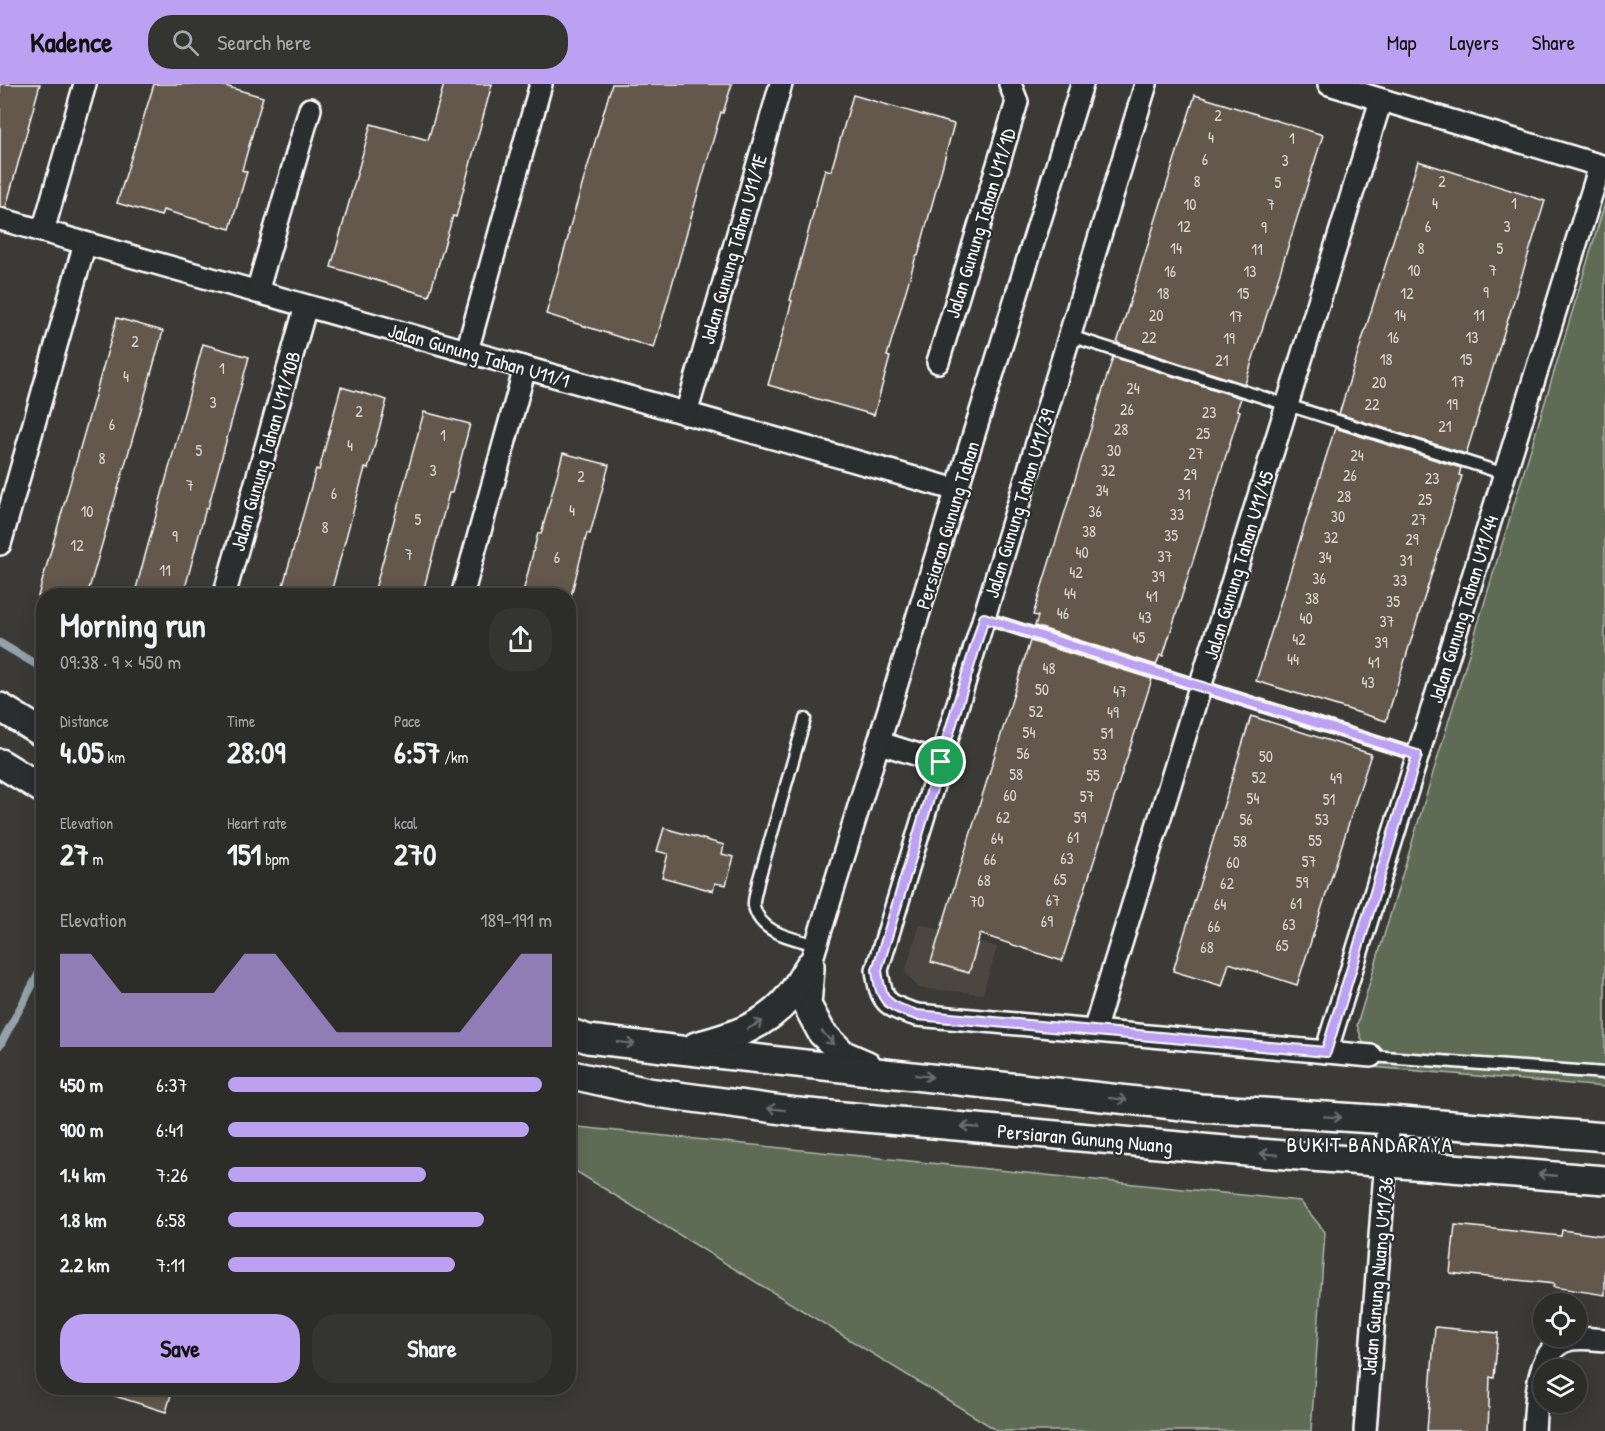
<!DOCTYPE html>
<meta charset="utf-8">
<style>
body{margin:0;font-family:"Patrick Hand",sans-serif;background:#343431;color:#f1f3f6;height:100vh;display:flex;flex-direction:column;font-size:22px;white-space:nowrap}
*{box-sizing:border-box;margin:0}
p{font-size:20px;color:#a6a7a8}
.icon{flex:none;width:33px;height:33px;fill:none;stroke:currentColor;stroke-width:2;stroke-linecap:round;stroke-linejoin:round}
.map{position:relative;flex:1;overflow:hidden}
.drawer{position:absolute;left:36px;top:504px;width:540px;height:807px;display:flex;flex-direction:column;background:#2c2c29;border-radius:24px;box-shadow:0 3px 15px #0003,0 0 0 2px #484846}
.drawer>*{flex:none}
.tools{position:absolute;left:1533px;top:1209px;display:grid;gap:12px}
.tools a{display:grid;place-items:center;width:54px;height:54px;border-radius:50%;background:#2c2c29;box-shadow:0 3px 15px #0003,0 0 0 2px #484846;font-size:30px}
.pin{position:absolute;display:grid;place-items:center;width:51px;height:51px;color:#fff;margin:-26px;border:3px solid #fff;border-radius:50%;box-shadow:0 2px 6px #0007}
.round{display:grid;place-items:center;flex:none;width:63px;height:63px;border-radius:24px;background:#343431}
.headline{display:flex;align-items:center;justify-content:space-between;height:102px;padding:0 24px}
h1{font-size:33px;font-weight:700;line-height:45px}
.metrics{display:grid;grid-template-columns:repeat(3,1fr);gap:9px;height:102px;padding:6px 24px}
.metrics div{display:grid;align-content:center}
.metrics b{font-size:30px;font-weight:700}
.metrics small{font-size:16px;font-weight:400}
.metrics p{font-size:16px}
.chart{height:168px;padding:12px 24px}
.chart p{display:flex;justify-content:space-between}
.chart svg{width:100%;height:108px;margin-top:6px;fill:#bca0f2;opacity:.7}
.cta{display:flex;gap:12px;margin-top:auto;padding:12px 24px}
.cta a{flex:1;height:69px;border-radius:24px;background:#bca0f2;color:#111;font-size:24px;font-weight:700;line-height:69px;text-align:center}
.cta a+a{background:#343431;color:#f1f3f6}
ul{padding:0 24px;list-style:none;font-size:20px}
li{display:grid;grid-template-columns:96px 72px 1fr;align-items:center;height:45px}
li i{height:15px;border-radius:8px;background:#bca0f2}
header{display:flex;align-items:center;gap:36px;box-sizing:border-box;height:84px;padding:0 30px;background:#bca0f2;color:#111}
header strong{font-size:28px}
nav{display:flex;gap:33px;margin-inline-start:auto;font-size:21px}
.search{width:420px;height:54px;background:#343431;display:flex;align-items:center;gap:15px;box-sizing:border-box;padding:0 21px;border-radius:24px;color:#a6a7a8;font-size:22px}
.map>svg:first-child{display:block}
.built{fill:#4b4741}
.green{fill:#5f6c54;stroke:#afb6aa;stroke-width:1.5}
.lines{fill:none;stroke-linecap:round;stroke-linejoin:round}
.stream{stroke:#93a2a9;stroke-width:8}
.building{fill:#64584b;stroke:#fff;stroke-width:1.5}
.service-casing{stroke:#fff;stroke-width:15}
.minor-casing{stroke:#fff;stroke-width:26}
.tertiary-casing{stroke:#fff;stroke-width:32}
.service{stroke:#2a2d2e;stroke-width:10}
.minor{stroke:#2a2d2e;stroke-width:21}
.tertiary{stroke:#2a2d2e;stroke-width:27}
.oneway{stroke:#6a6c6d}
.route-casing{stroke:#fff;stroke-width:12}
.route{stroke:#bca0f2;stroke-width:8}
.labels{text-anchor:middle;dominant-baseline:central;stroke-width:4.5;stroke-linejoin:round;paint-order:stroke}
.number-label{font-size:16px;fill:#d8d5d2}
.street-label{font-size:20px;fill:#fff;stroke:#2a2d2e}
.neighbourhood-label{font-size:21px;letter-spacing:1.5px;fill:#fff;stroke:#2a2d2e}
</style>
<header>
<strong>Kadence</strong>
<div class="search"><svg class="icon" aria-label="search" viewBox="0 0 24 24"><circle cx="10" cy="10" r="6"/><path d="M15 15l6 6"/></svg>Search here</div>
<nav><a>Map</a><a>Layers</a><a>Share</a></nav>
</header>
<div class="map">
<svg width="1605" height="1347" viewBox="0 0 1605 1347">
<rect width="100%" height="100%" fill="#3b3a37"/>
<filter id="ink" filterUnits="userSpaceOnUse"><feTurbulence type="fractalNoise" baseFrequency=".0167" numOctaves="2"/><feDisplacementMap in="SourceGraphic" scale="12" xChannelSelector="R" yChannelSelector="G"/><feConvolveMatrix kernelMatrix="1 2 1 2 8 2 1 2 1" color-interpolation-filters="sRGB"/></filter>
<g filter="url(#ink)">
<polygon class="built" points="920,840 997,863 983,910 919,904 905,888"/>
<g class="green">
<polygon points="1605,119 1605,1003 1371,983 1357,941"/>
<polygon points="568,1042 1300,1117 1325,1148 1311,1347 998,1347 569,1083"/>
</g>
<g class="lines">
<g class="stream">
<polyline points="0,559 44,585"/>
<polyline points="0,961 44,880"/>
</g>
</g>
<g class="building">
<polygon points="0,0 40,0 6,123 0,123"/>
<polygon points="154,0 218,0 263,13 242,86 247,88 230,145 163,126 161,132 117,119"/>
<polygon points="444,0 492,0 456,133 453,132 429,212 331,183 371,40 428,56"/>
<polygon points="612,0 732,0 723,29 721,28 654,264 546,230 569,150 568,149"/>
<polygon points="853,11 954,40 918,172 916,172 887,272 890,273 874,331 768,301 792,217 790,216 825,85 831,87"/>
<polygon points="1195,11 1323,51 1245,300 1117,259"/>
<polygon points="1418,77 1545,117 1466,370 1339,330"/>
<polygon points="117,234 163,247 144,315 87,512 38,512"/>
<polygon points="203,260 249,273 208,424 206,424 183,512 134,512"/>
<polygon points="1113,273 1241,314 1237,326 1240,327 1163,572 1160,571 1156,581 1035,542 1038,532 1033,531"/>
<polygon points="341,303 387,316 368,385 365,384 330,512 280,512 316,385 319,386"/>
<polygon points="424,328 470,340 452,409 449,409 422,512 373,512"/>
<polygon points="1335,344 1461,384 1459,391 1462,392 1386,637 1256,597"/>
<polygon points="563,369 609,381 590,450 587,449 571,512 522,512 538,449 541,450"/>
<polygon points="1030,557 1152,595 1062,877 980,850 969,889 931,878"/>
<polygon points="1251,632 1371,670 1297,901 1229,879 1222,902 1173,887"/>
<polygon points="664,744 724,761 722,770 734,773 726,801 715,799 713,807 662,793 668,770 657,767"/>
<polygon points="1455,1141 1561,1152 1562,1146 1605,1152 1605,1211 1553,1203 1554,1200 1450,1189"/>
<polygon points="1435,1243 1498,1249 1494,1294 1490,1293 1488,1347 1427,1347"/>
<polygon points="103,1304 173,1304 166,1328 102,1308"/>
</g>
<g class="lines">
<g class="service-casing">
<g id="service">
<polyline points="1070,252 1505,390"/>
<polyline points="984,534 1417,671"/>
<path d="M805,635L758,798C757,805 753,815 754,822C760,850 793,854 816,861"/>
<polyline points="1371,972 1605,989"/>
</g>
</g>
<g class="minor-casing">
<g id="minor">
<path d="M1146,0L877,886C881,919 887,922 917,931L1371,972"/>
<polyline points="1329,0 1605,83"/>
<polyline points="0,135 957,406"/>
<polyline points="43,147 85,0"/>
<polyline points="257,208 310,25"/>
<polyline points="467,267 541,0"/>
<polyline points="938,278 1017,18 1010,0"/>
<polyline points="686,330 781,0"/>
<polyline points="0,460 85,159"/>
<polyline points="224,512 306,222"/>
<polyline points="462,512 525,284"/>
<polyline points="880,659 941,678"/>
<polyline points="810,881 1082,0"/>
<polyline points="1094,947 1381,16"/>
<polyline points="1326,968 1600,82"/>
<polyline points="1365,1347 1389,1036"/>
<path d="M1534,1347C1536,1320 1535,1265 1568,1256C1579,1253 1593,1255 1605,1256"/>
</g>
</g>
<g class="tertiary-casing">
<g id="tertiary">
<polyline points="0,623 44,650"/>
<polyline points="0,679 44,706"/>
<polyline points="810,885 807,921 822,949 844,971 867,981"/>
<polyline points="568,948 588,955 680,966 1200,1024 1389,1036 1605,1053"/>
<path d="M696,962C731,953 766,942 789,913C797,903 803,891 810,881"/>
<polyline points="568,990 648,1008 798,1028 1247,1068 1605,1096"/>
</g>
</g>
<use href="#service" class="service"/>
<use href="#minor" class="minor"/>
<use href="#tertiary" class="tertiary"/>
</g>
<defs><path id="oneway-shaft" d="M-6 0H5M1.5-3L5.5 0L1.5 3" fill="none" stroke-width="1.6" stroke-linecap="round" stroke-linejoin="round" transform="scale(1.5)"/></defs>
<g class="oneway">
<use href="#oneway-shaft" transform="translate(755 941) rotate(-28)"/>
<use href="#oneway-shaft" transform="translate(828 954) rotate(48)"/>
<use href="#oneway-shaft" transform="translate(626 959) rotate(7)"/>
<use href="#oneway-shaft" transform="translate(924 992) rotate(7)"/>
<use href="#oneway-shaft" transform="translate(1118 1015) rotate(7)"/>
<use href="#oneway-shaft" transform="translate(776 1025) rotate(-173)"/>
<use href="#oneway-shaft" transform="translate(1333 1033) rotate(4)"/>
<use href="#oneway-shaft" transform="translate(970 1043) rotate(-175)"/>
<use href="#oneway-shaft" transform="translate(1269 1070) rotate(-176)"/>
<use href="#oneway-shaft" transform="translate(1547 1091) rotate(-175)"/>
</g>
</g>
<g class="lines" filter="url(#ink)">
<g class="route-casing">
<path id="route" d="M984,534L1417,671L1326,968L917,931C887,921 881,919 877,886Z"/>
</g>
<use href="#route" class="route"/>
</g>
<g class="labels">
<g class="number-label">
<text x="1218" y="31">2</text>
<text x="1211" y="53">4</text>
<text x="1292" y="54">1</text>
<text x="1205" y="75">6</text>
<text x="1285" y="76">3</text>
<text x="1197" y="97">8</text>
<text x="1442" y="97">2</text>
<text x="1278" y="98">5</text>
<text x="1435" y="119">4</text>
<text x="1514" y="119">1</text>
<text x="1190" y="120">10</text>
<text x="1271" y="120">7</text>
<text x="1184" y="142">12</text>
<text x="1428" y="142">6</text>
<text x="1507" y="142">3</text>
<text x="1264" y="143">9</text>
<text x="1176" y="164">14</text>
<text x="1421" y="164">8</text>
<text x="1500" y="164">5</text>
<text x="1257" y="165">11</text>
<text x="1414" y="186">10</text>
<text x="1493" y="186">7</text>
<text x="1170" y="187">16</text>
<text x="1250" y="187">13</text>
<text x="1486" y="208">9</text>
<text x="1163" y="209">18</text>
<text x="1243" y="209">15</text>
<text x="1407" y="209">12</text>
<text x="1156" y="231">20</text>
<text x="1400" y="231">14</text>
<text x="1479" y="231">11</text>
<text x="1236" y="232">17</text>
<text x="1149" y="253">22</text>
<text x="1393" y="253">16</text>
<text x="1472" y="253">13</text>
<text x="1229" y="254">19</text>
<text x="135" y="257">2</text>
<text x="1386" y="275">18</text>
<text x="1466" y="275">15</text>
<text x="1222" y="276">21</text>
<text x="222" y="284">1</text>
<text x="126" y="292">4</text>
<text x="1458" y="297">17</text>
<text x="1379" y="298">20</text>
<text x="1133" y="304">24</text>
<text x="213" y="318">3</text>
<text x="1372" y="320">22</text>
<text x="1452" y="320">19</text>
<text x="1127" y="325">26</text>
<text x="359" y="327">2</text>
<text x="1209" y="328">23</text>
<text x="112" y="340">6</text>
<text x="1445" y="342">21</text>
<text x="1121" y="345">28</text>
<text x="1203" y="349">25</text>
<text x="443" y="351">1</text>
<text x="350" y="361">4</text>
<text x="199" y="366">5</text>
<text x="1114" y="366">30</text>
<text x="1196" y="369">27</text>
<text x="1357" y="371">24</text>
<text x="102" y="374">8</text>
<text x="433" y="386">3</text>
<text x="1108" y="386">32</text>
<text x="1190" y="390">29</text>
<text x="1350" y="391">26</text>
<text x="581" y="392">2</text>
<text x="1432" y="394">23</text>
<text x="190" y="401">7</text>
<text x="1102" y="406">34</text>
<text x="334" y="409">6</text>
<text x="1184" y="410">31</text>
<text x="1344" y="412">28</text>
<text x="1425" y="415">25</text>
<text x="572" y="426">4</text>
<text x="87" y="427">10</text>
<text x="1095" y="427">36</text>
<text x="1177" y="430">33</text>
<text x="1338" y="432">30</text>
<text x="418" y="435">5</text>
<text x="1419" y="435">27</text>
<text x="325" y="443">8</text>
<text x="1089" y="447">38</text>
<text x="1171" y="451">35</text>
<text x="175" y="452">9</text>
<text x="1331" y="453">32</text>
<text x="1412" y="455">29</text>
<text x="77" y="461">12</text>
<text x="1082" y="468">40</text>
<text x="409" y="470">7</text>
<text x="1165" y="472">37</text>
<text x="557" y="473">6</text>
<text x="1325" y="473">34</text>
<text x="1406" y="476">31</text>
<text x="165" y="486">11</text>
<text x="1076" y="488">42</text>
<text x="1158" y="492">39</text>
<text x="1319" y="494">36</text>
<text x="1400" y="496">33</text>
<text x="1070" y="509">44</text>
<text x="1152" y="512">41</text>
<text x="1312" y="514">38</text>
<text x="1393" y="517">35</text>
<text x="1063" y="529">46</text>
<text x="1145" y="533">43</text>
<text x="1306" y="534">40</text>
<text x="1387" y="537">37</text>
<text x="1139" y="553">45</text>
<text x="1299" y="555">42</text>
<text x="1381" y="558">39</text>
<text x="1293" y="575">44</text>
<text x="1374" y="578">41</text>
<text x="1049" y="584">48</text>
<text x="1368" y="598">43</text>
<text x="1042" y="605">50</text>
<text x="1120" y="607">47</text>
<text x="1036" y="627">52</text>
<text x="1113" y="628">49</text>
<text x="1029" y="648">54</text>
<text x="1107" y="649">51</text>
<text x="1023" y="669">56</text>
<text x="1100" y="670">53</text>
<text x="1266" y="672">50</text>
<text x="1016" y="690">58</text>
<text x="1093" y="691">55</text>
<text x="1259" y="693">52</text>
<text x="1336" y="694">49</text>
<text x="1010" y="711">60</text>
<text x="1087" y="712">57</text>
<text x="1253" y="714">54</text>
<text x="1329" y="715">51</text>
<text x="1003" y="733">62</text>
<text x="1080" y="733">59</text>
<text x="1246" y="735">56</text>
<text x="1322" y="735">53</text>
<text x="1073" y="753">61</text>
<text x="997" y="754">64</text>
<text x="1315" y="756">55</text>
<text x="1240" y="757">58</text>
<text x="1067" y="774">63</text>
<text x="990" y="775">66</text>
<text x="1309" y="777">57</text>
<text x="1233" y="778">60</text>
<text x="1060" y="795">65</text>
<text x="984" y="796">68</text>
<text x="1302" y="798">59</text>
<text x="1227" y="799">62</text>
<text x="1053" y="816">67</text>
<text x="977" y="817">70</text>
<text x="1296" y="819">61</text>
<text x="1220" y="820">64</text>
<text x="1047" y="837">69</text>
<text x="1289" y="840">63</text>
<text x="1214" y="842">66</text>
<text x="1282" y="861">65</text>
<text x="1207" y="863">68</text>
</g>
<g class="street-label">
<text transform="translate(980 139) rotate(-73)">Jalan Gunung Tahan U11/1D</text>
<text transform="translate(733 165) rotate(-74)">Jalan Gunung Tahan U11/1E</text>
<text transform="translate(479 271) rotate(16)">Jalan Gunung Tahan U11/1</text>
<text transform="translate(265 367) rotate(-74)">Jalan Gunung Tahan U11/10B</text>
<text transform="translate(1019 419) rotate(-73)">Jalan Gunung Tahan U11/39</text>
<text transform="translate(947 441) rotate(-73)">Persiaran Gunung Tahan</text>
<text transform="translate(1238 481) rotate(-73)">Jalan Gunung Tahan U11/45</text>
<text transform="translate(1463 525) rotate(-73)">Jalan Gunung Tahan U11/44</text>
<text transform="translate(1085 1054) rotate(5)">Persiaran Gunung Nuang</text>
<text transform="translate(1377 1192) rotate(-85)">Jalan Gunung Nuang U11/36</text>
</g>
<g class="neighbourhood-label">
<text x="1370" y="1060">BUKIT BANDARAYA</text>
</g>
</g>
</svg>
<div class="tools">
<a><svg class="icon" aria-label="locate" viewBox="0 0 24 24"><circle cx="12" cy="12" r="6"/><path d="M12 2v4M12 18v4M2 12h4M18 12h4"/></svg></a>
<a><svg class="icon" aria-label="layers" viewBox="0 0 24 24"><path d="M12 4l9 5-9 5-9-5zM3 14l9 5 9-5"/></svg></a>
</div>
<div class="pin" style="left:941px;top:678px;background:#1e9e55"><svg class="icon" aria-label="arrive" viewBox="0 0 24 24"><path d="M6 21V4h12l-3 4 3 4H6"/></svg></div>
<section class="drawer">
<div class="headline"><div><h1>Morning run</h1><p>09:38 · 9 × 450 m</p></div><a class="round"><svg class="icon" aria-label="share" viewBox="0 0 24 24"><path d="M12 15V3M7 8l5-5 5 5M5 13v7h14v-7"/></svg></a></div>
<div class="metrics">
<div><p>Distance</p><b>4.05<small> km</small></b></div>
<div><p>Time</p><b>28:09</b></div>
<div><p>Pace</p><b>6:57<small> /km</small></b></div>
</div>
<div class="metrics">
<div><p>Elevation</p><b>27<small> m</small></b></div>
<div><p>Heart rate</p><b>151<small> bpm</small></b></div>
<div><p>kcal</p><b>270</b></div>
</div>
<div class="chart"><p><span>Elevation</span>189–191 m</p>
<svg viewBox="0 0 160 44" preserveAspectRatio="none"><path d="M0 44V6L10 6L20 22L30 22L40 22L50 22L60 6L70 6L80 22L90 38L100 38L110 38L120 38L130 38L140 22L150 6L160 6V44z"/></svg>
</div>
<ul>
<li><b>450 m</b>6:37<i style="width:97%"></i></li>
<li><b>900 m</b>6:41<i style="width:93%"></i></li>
<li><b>1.4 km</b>7:26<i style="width:61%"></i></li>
<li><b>1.8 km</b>6:58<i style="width:79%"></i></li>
<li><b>2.2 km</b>7:11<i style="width:70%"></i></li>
</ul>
<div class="cta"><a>Save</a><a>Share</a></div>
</section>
</div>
